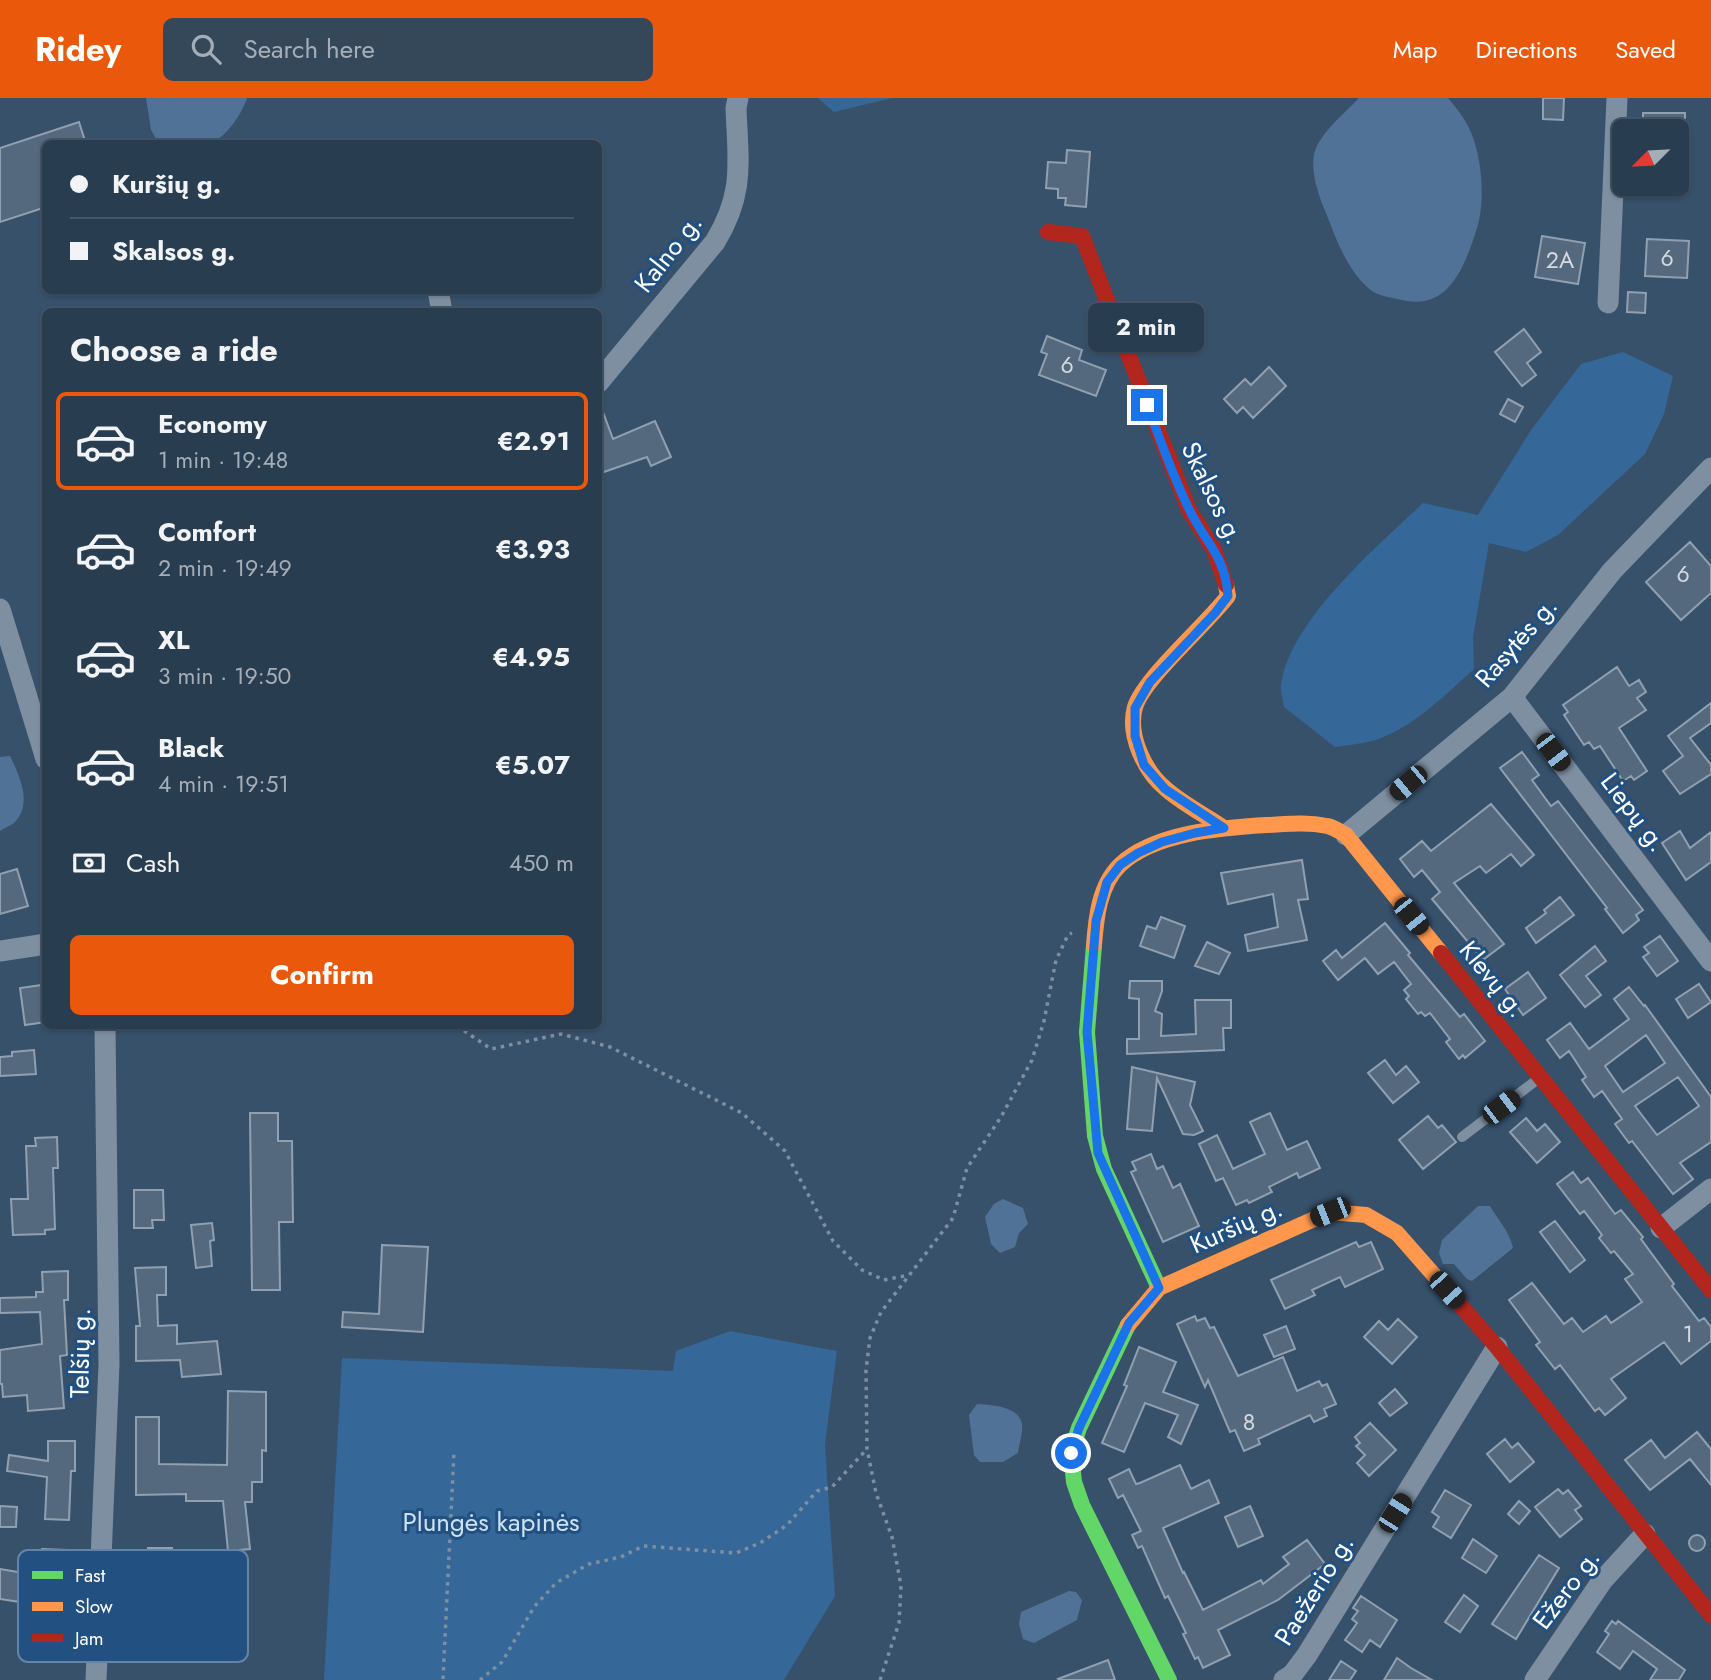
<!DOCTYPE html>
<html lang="en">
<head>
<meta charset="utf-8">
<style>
  :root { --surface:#293d50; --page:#35485a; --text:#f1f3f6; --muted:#a5aeb7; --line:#455667; --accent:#ea580c }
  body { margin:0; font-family:Jost,sans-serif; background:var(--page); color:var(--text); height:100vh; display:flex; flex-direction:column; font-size:26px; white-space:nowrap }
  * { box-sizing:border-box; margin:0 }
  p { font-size:23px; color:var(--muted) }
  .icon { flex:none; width:38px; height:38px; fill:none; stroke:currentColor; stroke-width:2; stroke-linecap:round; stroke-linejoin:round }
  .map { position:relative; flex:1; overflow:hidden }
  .details { position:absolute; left:42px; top:210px; width:560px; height:721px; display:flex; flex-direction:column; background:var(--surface); border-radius:10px; box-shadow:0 2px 5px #0004,0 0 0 2px var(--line) }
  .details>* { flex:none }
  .top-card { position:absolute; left:42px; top:42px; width:560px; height:154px; border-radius:10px; box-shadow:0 2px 5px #0004,0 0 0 2px var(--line); display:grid; align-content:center; height:154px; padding:0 28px; background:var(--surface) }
  .needle { width:46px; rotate:246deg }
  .buttons { position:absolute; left:1612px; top:21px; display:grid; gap:14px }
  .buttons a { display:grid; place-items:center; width:77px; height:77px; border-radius:10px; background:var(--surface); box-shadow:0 2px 5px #0004,0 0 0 2px var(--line); font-size:35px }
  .end { position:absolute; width:32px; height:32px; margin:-16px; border:9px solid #1a73e8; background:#fff; box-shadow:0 0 0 4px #fff }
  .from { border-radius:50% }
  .bubble { position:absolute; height:49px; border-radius:10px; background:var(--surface); box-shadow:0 2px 5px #0004,0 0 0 2px var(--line); font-size:23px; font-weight:700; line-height:49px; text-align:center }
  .car { position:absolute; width:21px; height:42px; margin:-21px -10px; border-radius:9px; box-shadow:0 0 5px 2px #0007; background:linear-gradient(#222 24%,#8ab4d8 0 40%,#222 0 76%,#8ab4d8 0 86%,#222 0) }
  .top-card b { display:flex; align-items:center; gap:24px; height:66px; font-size:26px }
  .top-card b+b { border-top:2px solid var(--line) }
  .top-card i { width:18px; height:18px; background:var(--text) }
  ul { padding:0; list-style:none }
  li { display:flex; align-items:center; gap:21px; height:98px; margin:0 14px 10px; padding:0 14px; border:4px solid transparent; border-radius:10px }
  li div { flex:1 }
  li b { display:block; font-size:26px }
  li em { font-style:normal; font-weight:700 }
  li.on { border-color:var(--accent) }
  li>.icon { width:63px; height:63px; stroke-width:1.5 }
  h2 { padding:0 28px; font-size:32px; line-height:84px }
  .pay { display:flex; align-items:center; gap:18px; height:77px; padding:0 28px; font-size:26px }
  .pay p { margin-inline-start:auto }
  .primary-button { display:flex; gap:14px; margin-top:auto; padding:14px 28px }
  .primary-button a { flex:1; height:80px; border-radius:10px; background:var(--accent); color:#fff; font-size:28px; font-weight:700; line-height:80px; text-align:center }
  header { display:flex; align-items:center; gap:42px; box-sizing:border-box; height:98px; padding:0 35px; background:var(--accent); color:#fff }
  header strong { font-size:33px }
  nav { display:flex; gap:38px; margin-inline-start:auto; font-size:24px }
  .search { width:490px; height:63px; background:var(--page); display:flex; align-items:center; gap:18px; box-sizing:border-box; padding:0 24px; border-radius:10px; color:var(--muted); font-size:26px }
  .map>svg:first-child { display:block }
</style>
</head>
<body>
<header>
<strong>Ridey</strong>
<div class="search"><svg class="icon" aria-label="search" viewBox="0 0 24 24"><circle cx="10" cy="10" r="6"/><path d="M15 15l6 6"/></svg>Search here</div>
<nav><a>Map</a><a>Directions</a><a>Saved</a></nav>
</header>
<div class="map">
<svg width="1711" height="1582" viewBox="0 0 1711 1582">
  <rect width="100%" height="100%" fill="#37516b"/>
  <path fill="#356798" d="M818,0H892L834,14Z
    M1623,254L1673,278L1664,316L1645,356L1558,437L1526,454L1489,445L1473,539L1474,571C1445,597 1411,632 1372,643C1360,646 1347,647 1335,649L1284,609C1283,602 1280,594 1281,587C1290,522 1377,449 1423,405L1478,417L1531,332L1581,266Z
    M730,1233L837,1253L825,1347L835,1498L784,1582H324L342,1260L673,1273L676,1253Z"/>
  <path fill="#507296" d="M146,0H247C242,16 226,40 209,46C198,49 172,46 159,46L151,32Z
    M1359,0H1448C1455,8 1462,17 1467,26C1482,53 1486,102 1477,130C1465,167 1450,213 1402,202C1393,200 1379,198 1372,193C1348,175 1336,141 1326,115C1319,99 1309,70 1315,53C1322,33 1345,15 1359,0Z
    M10,658C19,677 33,705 15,724C12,727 4,730 0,733V659Z
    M1003,1101L1023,1110L1028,1126L1019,1135L1015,1149L1000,1155L991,1146L985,1119L994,1106Z
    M1478,1108H1490C1498,1122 1510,1134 1513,1150L1472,1183L1467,1181L1454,1166H1443L1439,1155L1442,1142Z
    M977,1306C991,1307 1019,1308 1022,1326C1023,1335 1019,1347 1018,1355L1003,1364H980L974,1357L969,1317Z
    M1069,1493L1076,1494L1082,1502L1077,1522L1034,1545L1023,1541L1019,1526L1021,1514Z"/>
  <path fill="#55697e" stroke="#90a0b0" stroke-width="2" fill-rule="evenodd" d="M1543,0H1564L1563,22L1543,21Z
    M1643,15H1685V33H1643Z
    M79,24L86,46H46V109L0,124V50Z
    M1067,52L1090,54L1086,109L1065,107L1066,100H1058V91L1046,90L1048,64L1066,65Z
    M1542,138L1585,145L1578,186L1535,179Z
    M1647,141L1689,143L1687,180L1645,178Z
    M1628,194L1646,195L1645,215L1627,214Z
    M1524,231L1541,254L1527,265L1536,277L1522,288L1495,254Z
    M1047,238L1082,252L1079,262L1106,272L1096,298L1039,277L1047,256L1041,254Z
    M1269,269L1286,288L1253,320L1243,309L1237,315L1224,301L1245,281L1251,287Z
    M1508,301L1523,309L1515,324L1500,316Z
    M598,306H600L613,341L655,323L671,359L651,368L647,359L598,376Z
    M1690,444L1711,468V495L1681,522L1646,484Z
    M1617,569L1629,588L1639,582L1646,594L1637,600L1646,612L1619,630L1647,673L1634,682L1631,678L1623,683L1600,648L1594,651L1589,644L1584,647L1564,617L1568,614L1563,607Z
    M1711,605V625L1690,640L1711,667V676L1680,696L1663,673L1683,658L1668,638Z
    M1522,654L1539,677L1532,682L1551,708L1558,703L1643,812L1636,817L1639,822L1623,835L1605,811L1607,810L1500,670Z
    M1491,706L1534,757L1521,768L1511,756L1486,775L1480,768L1454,785L1504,846L1483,862L1432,801L1440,794L1422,772L1414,779L1400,761L1422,743L1431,753Z
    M1680,733L1690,750L1711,734V764L1686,782L1662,745Z
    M1302,762L1308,801L1298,802L1307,842L1248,853L1245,837L1278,829L1273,796L1228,806L1221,775Z
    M17,771L28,808L0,816V776Z
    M1560,799L1574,817L1536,845L1526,830L1546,815L1544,812Z
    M1161,819L1185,828L1174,860L1140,848L1147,828L1156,831Z
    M1385,825L1410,855L1408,857L1460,919L1464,916L1485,943L1465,960L1463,957L1459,961L1446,944L1450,941L1430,915L1425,918L1421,914L1418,916L1406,901L1409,898L1404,892L1411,886L1394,864L1378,876L1365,860L1338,882L1323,863L1336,852L1342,860Z
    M1660,838L1678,863L1657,878L1643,859L1649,855L1644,849Z
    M1207,844L1230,855L1219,876L1195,868Z
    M1595,848L1606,863L1586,878L1601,897L1585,909L1560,877Z
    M1528,874L1546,900L1523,917L1505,891Z
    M1130,883H1162V893L1155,913L1162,916L1161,938L1196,936L1195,902H1231V930H1223L1224,952L1127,956V941H1139V901L1129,900Z
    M1699,886L1711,904L1688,920L1676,901Z
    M42,887L46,924L25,927L20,890Z
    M1629,889L1644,908L1645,907L1711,999V1044L1680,1065L1693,1081L1673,1096L1632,1043L1629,1045L1615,1026L1622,1021L1602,993L1594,999L1582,982L1586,979L1569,953L1560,960L1547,942L1570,925L1589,951L1629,921L1614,901ZM1646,937L1665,965L1623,994L1605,968ZM1678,979L1699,1008L1657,1037L1635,1008Z
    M34,952L36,976L0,978V959L12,958V954Z
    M1385,962L1396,977L1406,968L1419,984L1393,1005L1368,975Z
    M1132,969L1195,984L1190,1007L1203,1033L1194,1037L1183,1036L1157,980L1152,1033L1127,1031Z
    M250,1015H278V1043H292L293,1124H279L280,1192H252Z
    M1270,1015L1287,1052L1307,1043L1320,1070L1299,1080L1297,1075L1269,1089L1272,1094L1249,1105L1247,1102L1236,1107L1223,1080L1216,1083L1199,1046L1217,1037L1233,1071L1265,1056L1250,1024Z
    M1428,1018L1438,1030L1442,1027L1456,1044L1423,1071L1399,1042Z
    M1526,1020L1537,1033L1545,1026L1560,1044L1537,1065L1510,1034Z
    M57,1039L58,1070H53L55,1131L45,1132V1136L13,1137L11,1101H28L26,1048H36L35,1040Z
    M1151,1056L1157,1071L1163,1068L1173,1090L1180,1086L1199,1128L1163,1144L1131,1074L1136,1072L1132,1064Z
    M1573,1074L1581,1085L1588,1080L1615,1116L1621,1112L1643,1139L1641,1141L1674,1186L1672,1188L1699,1223L1704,1220L1711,1229V1243L1681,1266L1664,1244L1611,1281L1626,1300L1605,1317L1599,1310L1595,1313L1560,1267L1555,1271L1536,1247L1540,1244L1509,1202L1532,1185L1564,1226L1572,1220L1583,1234L1606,1218L1611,1225L1642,1204L1625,1181L1633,1176L1614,1153L1611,1155L1599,1140L1602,1137L1584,1113L1580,1116L1557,1086Z
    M134,1092H163L164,1122H152L153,1130H134Z
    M1555,1123L1585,1162L1570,1174L1540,1134Z
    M212,1125L214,1142L210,1143L212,1168L196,1170L191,1127Z
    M1356,1144L1359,1149L1371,1144L1383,1171L1345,1189L1340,1179L1312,1192L1315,1197L1285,1211L1271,1182Z
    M382,1147L428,1149L423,1234L342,1229L343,1214L379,1216Z
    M166,1169V1197H157L158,1228L177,1227V1246L217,1243L221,1276L182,1279L180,1262L136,1263V1228H140L135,1170Z
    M68,1173V1202H64L67,1257L60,1258L64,1310L28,1313L27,1297L3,1299L2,1286H0V1252L42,1246L40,1214L0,1215V1200L36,1199V1194H43L42,1174Z
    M1195,1218L1197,1223L1205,1220L1210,1230L1214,1229L1238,1278L1283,1259L1297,1293L1319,1283L1322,1288L1327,1286L1336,1306L1324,1311L1327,1318L1314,1324L1310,1317L1258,1341L1260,1346L1244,1353L1235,1332L1230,1334L1208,1282L1205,1289L1177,1226Z
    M1398,1221L1417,1239L1392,1266L1364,1239L1379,1223L1388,1232Z
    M1286,1228L1295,1251L1274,1259L1264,1237Z
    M1139,1249L1176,1264L1163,1294L1198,1307L1181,1346L1168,1339L1178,1317L1145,1305L1124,1354L1102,1345L1127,1288L1124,1287Z
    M1395,1291L1407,1305L1390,1318L1379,1305Z
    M228,1293L266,1294V1353L262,1352V1384H252V1404H245L250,1451L228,1453L223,1403H186V1396L136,1397V1319H159V1366L227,1367Z
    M1370,1325L1396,1352L1369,1378L1357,1365L1365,1357L1356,1348L1360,1345L1355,1339Z
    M1697,1334L1711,1351V1387L1690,1361L1650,1392L1625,1362L1651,1342L1665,1360Z
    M1505,1341L1512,1350L1518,1345L1534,1364L1510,1384L1487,1356Z
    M48,1343H75V1373H71L69,1422L45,1421L47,1379L7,1373L9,1357L48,1363Z
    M1180,1367L1191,1391L1209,1382L1219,1405L1163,1430L1183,1475L1184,1474L1203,1512L1261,1482L1263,1486L1289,1466L1283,1459L1307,1442L1325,1466L1278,1502L1218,1532L1230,1557L1203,1570L1198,1559L1195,1561L1183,1536L1186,1535L1168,1498L1165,1500L1142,1448L1138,1450L1132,1437L1141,1433L1123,1397L1118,1400L1109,1381L1129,1371L1136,1386L1140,1385Z
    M1558,1391L1563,1396L1568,1392L1581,1408L1575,1412L1582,1421L1560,1439L1535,1409Z
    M1445,1392L1471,1407L1451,1440L1433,1429L1439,1419L1432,1414Z
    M1519,1403L1530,1413L1519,1426L1508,1416Z
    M0,1408L17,1409L16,1429H0Z
    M1250,1408L1263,1438L1238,1449L1225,1419Z
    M1689 1445a8 8 0 1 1 16 0a8 8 0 1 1-16 0Z
    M1473,1441L1497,1458L1486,1475L1462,1460Z
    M148,1450H172V1455H186V1493L152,1492V1480H147Z
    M42,1451L67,1452L66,1481L40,1479Z
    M1539,1457L1559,1470L1516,1541L1492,1526Z
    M0,1471L24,1475L20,1504L0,1501Z
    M1464,1497L1478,1508L1460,1534L1445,1524Z
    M1361,1498L1397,1522L1380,1549L1370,1542L1362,1554L1345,1542L1357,1525L1352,1521L1358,1513L1353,1510Z
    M1612,1523L1616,1526L1618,1523L1685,1572L1679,1582H1650L1657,1571L1633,1553L1620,1571L1597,1554L1609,1536L1605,1533Z
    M1397,1560L1411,1570L1432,1582H1384Z
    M1108,1562L1115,1582H1059L1058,1581Z
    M1341,1563L1356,1573L1350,1582H1329Z"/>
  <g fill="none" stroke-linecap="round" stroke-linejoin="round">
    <path stroke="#7d8fa1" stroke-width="3.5" stroke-dasharray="3.5 5" stroke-linecap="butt" d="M457,928L491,951L561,936L610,949L742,1015L785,1053L833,1143L862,1172L884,1182L909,1177
      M443,1581L454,1354
      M480,1582L502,1564L534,1509L556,1485L589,1466L621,1459L643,1448L736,1455L760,1445L787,1427L817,1393L832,1389L867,1351
      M880,1582L899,1525L901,1488L892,1439L876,1395L867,1351L866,1272L870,1240L881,1214L953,1120L967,1070L1001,1019L1032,962L1044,923L1056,862L1068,837L1072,835"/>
    <path stroke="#7d8fa1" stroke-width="10" d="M1462,1039L1538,981"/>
    <path stroke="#7d8fa1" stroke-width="21" d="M438,192L442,214
      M1608,205L1617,0
      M598,285L715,144C745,95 738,64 736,10L738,0
      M0,511L46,661
      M1512,599L1711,863
      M1346,737L1512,599L1612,473L1711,370
      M0,853L46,846
      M1661,1130L1711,1091
      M96,1582L109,1266L105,928
      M1284,1582L1292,1577L1307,1557L1497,1249
      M1535,1582L1602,1483L1645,1436"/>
    <path stroke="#63d668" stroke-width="16" d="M1094,847L1087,934L1095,1038L1104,1071L1159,1190
      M1128,1227L1079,1330L1071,1355L1074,1384L1082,1407L1169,1582"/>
    <path stroke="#ff974d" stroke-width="16" d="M1224,730C1205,717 1183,706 1166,691C1145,674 1127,637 1135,609C1145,579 1206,527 1228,498L1226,487
      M1094,847C1096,821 1099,787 1120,767C1155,734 1222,730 1268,727C1288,726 1307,724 1327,728C1334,729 1340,734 1346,737L1441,855
      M1128,1227L1159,1190L1330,1114L1366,1117L1397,1135L1440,1184"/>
    <path stroke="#b3261e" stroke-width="16" d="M1048,134L1082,138L1189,412L1214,452L1226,487
      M1441,855L1711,1192
      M1440,1184L1497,1249L1711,1517"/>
  </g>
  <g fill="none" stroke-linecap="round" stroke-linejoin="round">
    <path stroke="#1a73e8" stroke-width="9" d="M1071,1355L1079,1330L1129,1225L1159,1190L1098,1055L1087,934L1096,823L1107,784L1120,767L1138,755L1162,744L1195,735L1224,730L1165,691L1144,667L1135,638V610L1150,584L1215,515L1228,498C1225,456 1204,444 1188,409C1172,376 1160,341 1147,307"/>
  </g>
  <g text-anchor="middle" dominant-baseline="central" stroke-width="6" stroke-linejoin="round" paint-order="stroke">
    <g font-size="23" fill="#d4dadf">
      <text x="1667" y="160">6</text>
      <text x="1560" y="162">2A</text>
      <text x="1067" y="267">6</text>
      <text x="1683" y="476">6</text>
      <text x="1688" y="1236">1</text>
      <text x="1249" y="1324">8</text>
    </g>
    <g font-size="26" fill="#fff" stroke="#215081">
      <text transform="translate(668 155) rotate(-52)">Kalno g.</text>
      <text transform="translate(1213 395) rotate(64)">Skalsos g.</text>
      <text transform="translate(1516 544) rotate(-49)">Rasytės g.</text>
      <text transform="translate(1634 714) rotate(53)">Liepų g.</text>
      <text transform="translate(1493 881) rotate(51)">Klevų g.</text>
      <text transform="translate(1236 1128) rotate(-24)">Kuršių g.</text>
      <text transform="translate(80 1255) rotate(-89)">Telšių g.</text>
      <text transform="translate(1566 1491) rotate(-53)">Ežero g.</text>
      <text transform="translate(1314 1492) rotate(-58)">Paežerio g.</text>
    </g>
    <g font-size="26" fill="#cbe1f6" stroke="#215081">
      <text x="491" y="1424">Plungės kapinės</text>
    </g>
  </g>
  <rect x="18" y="1452" width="230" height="112" rx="10" fill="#215081" stroke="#6484a7" stroke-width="2"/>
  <rect x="32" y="1473" width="31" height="8" fill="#63d668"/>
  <rect x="32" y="1504" width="31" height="9" fill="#ff974d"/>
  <rect x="32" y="1536" width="31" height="8" fill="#b3261e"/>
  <g font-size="19" fill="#fff">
    <text x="75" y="1484">Fast</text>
    <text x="75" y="1515">Slow</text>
    <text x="75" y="1547">Jam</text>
  </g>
</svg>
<div class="buttons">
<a><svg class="needle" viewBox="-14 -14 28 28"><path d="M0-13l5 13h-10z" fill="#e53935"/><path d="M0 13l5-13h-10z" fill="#a5aeb7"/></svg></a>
</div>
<i class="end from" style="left:1071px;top:1355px"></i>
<i class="end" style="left:1147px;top:307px"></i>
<div class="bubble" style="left:1088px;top:205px;width:116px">2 min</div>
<i class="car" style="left:1553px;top:654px;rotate:143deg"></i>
<i class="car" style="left:1408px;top:685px;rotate:230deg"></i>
<i class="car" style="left:1411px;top:818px;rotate:141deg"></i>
<i class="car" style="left:1501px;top:1009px;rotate:53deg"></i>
<i class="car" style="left:1330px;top:1114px;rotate:248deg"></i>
<i class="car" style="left:1447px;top:1192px;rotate:138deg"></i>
<i class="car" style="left:1395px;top:1415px;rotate:32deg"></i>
<div class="top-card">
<b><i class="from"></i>Kuršių g.</b>
<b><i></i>Skalsos g.</b>
</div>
<section class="details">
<h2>Choose a ride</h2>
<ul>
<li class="on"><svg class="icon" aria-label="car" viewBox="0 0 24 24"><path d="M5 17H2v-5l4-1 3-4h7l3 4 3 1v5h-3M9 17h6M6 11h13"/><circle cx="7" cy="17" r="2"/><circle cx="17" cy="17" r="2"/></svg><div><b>Economy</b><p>1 min · 19:48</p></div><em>€2.91</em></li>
<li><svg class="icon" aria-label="car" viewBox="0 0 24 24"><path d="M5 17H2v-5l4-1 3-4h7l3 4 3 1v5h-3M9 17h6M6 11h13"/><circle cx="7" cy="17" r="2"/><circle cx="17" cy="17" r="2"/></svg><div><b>Comfort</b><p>2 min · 19:49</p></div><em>€3.93</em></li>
<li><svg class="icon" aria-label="car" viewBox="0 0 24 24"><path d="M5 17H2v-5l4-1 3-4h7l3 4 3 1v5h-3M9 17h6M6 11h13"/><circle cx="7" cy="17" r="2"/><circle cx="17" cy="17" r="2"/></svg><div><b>XL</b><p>3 min · 19:50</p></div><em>€4.95</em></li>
<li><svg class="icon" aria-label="car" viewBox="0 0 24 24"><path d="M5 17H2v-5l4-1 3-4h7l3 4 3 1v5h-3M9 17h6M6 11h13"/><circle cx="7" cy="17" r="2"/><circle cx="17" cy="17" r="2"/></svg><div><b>Black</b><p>4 min · 19:51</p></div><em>€5.07</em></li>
</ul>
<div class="pay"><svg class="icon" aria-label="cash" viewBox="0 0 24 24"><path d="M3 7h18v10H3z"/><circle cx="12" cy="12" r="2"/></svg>Cash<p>450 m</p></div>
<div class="primary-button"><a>Confirm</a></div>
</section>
</div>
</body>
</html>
